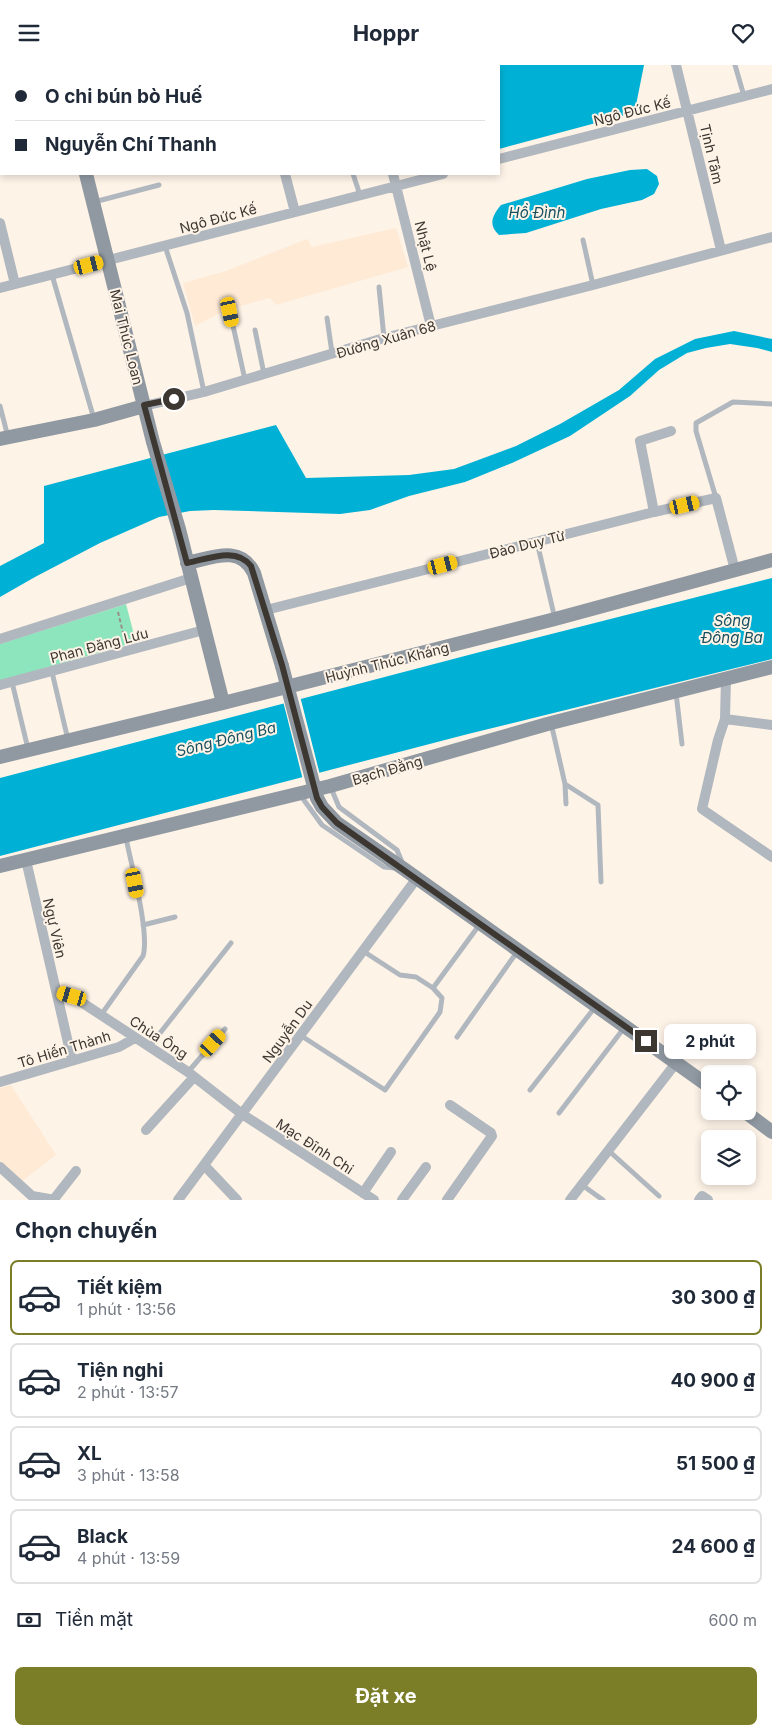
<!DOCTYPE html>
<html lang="vi">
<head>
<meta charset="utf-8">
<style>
  :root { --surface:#fff; --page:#f2f2f3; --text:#1f2937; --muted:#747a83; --line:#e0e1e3; --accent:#7b7e27 }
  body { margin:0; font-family:Inter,sans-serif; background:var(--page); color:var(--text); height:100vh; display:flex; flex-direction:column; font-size:19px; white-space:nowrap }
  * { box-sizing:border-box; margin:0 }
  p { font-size:16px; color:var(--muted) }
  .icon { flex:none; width:28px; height:28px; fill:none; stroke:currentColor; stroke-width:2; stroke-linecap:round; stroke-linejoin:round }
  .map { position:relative; height:1135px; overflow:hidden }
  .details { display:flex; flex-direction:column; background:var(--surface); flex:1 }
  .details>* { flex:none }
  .hud { position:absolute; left:0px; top:0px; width:500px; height:110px; box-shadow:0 2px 8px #0003; display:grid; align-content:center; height:110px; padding:0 15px; background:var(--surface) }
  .controls { position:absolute; left:701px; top:1000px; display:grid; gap:10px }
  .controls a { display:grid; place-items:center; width:55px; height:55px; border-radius:8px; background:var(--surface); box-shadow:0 2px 8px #0003; font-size:25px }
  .end { position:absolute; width:22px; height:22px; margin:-11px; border:6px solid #3d3732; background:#fff; box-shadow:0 0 0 2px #fff }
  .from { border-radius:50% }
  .bubble { position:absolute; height:35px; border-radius:8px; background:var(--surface); box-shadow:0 2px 8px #0003; font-size:16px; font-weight:700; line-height:35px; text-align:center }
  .car { position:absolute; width:15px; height:30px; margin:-15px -8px; border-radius:6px; box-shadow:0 0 4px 1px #0007; background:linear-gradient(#f5c518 24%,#345 0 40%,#f5c518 0 76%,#345 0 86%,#f5c518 0) }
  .hud b { display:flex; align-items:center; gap:18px; height:48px; font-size:19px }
  .hud b+b { border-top:1px solid var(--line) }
  .hud i { width:12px; height:12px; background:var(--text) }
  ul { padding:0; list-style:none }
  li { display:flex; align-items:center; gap:15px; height:75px; margin:0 10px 8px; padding:0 5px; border:2px solid var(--line); border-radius:8px }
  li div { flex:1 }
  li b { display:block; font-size:19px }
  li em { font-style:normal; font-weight:700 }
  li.on { border-color:var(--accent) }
  li>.icon { width:45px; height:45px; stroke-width:1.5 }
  h2 { padding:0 15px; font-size:22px; line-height:60px }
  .pay { display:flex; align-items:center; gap:12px; height:55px; padding:0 15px; font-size:19px }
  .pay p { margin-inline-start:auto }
  .button { display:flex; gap:10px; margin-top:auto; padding:10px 15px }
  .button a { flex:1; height:58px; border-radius:8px; background:var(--accent); color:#fff; font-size:20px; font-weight:700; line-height:58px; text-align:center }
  header { display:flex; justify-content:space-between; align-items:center; height:65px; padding:0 15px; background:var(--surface); font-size:22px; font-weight:700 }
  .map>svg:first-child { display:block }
</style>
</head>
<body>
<header><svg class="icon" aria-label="menu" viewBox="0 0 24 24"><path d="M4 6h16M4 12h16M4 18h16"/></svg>Hoppr<svg class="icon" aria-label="heart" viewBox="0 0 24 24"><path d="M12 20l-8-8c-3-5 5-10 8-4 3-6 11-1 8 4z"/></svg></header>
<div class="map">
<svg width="772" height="1135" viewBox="0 0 772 1135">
  <rect width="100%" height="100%" fill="#fef3e7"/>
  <path fill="#feead5" d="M396,163L408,202L276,240L270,233L226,245L195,261L183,218L226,206L307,174L312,182Z
    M11,1020L56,1090L21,1117L0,1096V1023Z"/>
  <path fill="#8de5be" d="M126,539L136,577L0,616V579Z"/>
  <path fill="#00b1d5" d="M432,0H644L636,40L622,51L499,84V1H430Z
    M647,104L657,111L659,119L654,129L642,135L601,144L526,168L499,170C488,160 492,151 501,140L587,114L630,105Z
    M734,266L772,274V287L757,283L730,279L706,283L687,288L659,305L630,331L570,371L512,398L465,417L409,431L370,445L340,449L214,445L190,446L159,452L100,478L35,512L0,532V501L44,478V421L276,360L306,413L409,410L454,404L516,381L560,359L619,325L655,294L695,274Z
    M772,513V594L468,669L0,791V713L480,587Z"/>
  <path fill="#fef3e7" d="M300,631L320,710L303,715L283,636Z"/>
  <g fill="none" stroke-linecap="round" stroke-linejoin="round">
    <path stroke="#989087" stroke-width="2" stroke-dasharray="4 2.5" stroke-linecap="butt" d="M118,547L125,576"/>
    <path stroke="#b1b7be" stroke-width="5" d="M735,0L744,31
      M156,1V0
      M353,109L360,130
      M94,137L159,120
      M583,175L593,220
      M165,181L187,248L204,327
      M52,210L94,354
      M379,222L384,273
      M230,247L245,315
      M327,253L332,288
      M255,265L264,309
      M0,341L8,372
      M716,433L696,366V358L733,337L772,339
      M537,477L555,554
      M52,607L68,675
      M12,617L28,684
      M676,628L682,679
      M551,658L565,719L566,739
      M565,719L598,740L601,817
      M331,723L339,742L397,785L402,797
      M301,731L322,760L384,802L395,803
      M143,860L175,852
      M433,923L480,859
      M101,950L143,891C150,868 131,799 126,773
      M300,970L385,1025L440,947L442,933L433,923L416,912L400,910L363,886
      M457,972L517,887
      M149,982L231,878
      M188,1007L225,964
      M530,1025L596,941
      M559,1048L624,963
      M609,1086L659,1131
      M582,1120L603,1135"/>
    <path stroke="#b1b7be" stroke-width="10" d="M256,0V1
      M362,0V1
      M676,0L721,185
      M499,94L772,24
      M285,109L295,147
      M393,109L431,261
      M0,158L15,219
      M0,223L443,109
      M144,341L204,327L384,273L593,220L772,172
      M654,447L640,376L671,366
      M266,545L654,447L716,433L735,505
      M0,574L191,513
      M726,613L725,654L718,675L702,744L772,792
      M0,620L204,565
      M725,654L772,660
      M26,795L72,995
      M56,926L72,931L188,1007L242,1049L374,1135
      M0,1017L119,982L135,973
      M146,1065L194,1012
      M204,1100L237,1135
      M0,1102L32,1131L55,1135
      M363,1128L391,1087
      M54,1134L76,1106
      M178,1135L417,813
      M402,1135L426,1102
      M447,1135L492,1071L491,1068L450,1040
      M570,1135L676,998
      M699,1135L702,1131L708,1135"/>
    <path stroke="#9099a2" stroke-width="14" d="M59,0L60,1
      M86,109L153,377L179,464L223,638
      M0,374L94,355L144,341
      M187,498C212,493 240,479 254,508L282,601
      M0,692L223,638L555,554L772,495
      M317,733L322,742L337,758L404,804L710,1022
      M0,801L330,721L551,658L772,602
      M744,1046L772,1067"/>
    <path stroke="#9099a2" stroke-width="14" d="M282,601L317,733"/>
  </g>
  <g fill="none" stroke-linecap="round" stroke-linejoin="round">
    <path stroke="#3d3732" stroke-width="6" d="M174,334L144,340L187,498C208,494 236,481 251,501L282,600L317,733L322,742L337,758L646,976"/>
  </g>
  <g text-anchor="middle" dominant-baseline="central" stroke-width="4" stroke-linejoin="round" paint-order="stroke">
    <g font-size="14" fill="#3d3732" stroke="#fef3e7">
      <text transform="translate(632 46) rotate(-14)">Ngô Đức Kế</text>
      <text transform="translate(712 89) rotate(77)">Tịnh Tâm</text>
      <text transform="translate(218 153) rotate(-15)">Ngô Đức Kế</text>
      <text transform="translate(426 181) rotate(76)">Nhật Lệ</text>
      <text transform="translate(127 272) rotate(76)">Mai Thúc Loan</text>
      <text transform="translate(386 274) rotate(-16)">Đường Xuân 68</text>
      <text transform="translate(527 479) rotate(-14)">Đào Duy Từ</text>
      <text transform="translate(99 580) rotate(-15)">Phan Đăng Lưu</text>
      <text transform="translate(387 597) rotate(-14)">Huỳnh Thúc Kháng</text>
      <text transform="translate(387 705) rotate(-16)">Bạch Đằng</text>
      <text transform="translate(55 863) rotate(77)">Ngự Viên</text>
      <text transform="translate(287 966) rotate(-54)">Nguyễn Du</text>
      <text transform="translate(159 972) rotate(33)">Chùa Ông</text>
      <text transform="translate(64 984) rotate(-17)">Tô Hiến Thành</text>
      <text transform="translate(315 1081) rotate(33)">Mạc Đĩnh Chi</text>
    </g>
    <g font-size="15" font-style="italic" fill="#175060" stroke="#fef3e7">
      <text x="537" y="147">Hồ Đình</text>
      <text x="732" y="555">Sông<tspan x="732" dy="17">Đông Ba</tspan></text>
      <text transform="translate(226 674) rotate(-14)">Sông Đông Ba</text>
    </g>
  </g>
</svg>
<div class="controls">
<a><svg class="icon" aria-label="locate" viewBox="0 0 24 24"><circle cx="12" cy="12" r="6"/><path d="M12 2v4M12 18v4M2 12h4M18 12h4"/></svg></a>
<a><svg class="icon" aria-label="layers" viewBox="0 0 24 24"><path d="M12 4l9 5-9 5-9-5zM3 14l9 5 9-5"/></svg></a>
</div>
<i class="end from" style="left:174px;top:334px"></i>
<i class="end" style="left:646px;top:976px"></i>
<div class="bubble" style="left:664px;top:959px;width:92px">2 phút</div>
<i class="car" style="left:89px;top:200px;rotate:76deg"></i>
<i class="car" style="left:230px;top:247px;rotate:168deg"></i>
<i class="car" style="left:685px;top:440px;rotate:77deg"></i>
<i class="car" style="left:443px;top:500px;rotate:76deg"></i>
<i class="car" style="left:135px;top:818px;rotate:169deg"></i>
<i class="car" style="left:72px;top:931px;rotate:286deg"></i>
<i class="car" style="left:213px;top:978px;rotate:42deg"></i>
<div class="hud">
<b><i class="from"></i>O chi bún bò Huế</b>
<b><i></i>Nguyễn Chí Thanh</b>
</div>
</div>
<section class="details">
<h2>Chọn chuyến</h2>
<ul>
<li class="on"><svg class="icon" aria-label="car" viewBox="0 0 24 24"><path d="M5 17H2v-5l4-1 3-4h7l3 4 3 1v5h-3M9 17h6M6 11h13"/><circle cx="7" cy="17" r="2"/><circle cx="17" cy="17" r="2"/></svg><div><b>Tiết kiệm</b><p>1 phút · 13:56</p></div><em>30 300 ₫</em></li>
<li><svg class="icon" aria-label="car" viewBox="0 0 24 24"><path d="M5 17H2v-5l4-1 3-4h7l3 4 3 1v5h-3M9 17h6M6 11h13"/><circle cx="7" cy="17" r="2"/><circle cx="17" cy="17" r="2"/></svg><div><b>Tiện nghi</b><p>2 phút · 13:57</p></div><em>40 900 ₫</em></li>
<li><svg class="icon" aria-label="car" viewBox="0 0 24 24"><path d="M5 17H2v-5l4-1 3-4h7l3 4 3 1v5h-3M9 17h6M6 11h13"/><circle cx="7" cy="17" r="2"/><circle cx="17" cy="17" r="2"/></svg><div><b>XL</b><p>3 phút · 13:58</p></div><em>51 500 ₫</em></li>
<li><svg class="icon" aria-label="car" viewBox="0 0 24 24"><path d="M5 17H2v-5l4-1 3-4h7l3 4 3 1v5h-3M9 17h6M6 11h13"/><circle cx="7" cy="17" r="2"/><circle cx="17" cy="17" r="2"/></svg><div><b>Black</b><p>4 phút · 13:59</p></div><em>24 600 ₫</em></li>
</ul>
<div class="pay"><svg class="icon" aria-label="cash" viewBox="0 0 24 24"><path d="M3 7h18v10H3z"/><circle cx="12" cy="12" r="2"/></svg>Tiền mặt<p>600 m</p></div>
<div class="button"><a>Đặt xe</a></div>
</section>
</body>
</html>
